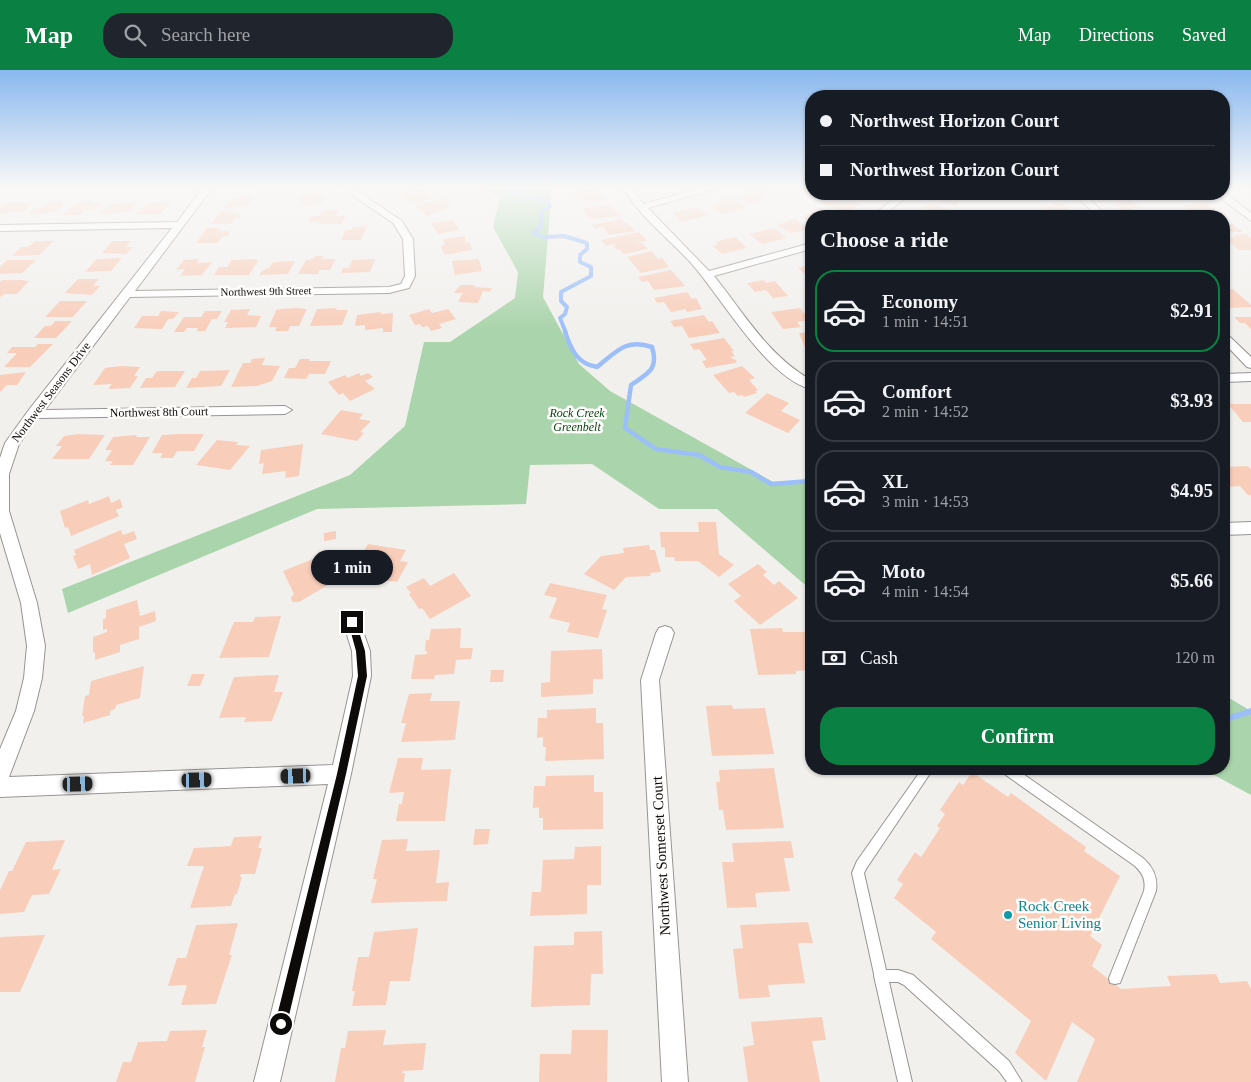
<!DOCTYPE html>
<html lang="en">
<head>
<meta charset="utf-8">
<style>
  :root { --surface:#171b24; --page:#20242c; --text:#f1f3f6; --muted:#9ea1a6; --line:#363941; --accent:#0b8043 }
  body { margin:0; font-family:Georgia,serif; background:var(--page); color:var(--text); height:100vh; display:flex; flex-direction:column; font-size:19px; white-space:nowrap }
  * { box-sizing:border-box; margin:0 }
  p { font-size:16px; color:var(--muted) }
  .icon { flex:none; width:28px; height:28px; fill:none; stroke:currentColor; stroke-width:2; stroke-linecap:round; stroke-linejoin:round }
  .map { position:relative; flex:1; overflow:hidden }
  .sheet { position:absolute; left:805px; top:140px; width:425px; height:565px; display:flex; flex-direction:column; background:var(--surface); border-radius:20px; box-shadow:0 1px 4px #0004 }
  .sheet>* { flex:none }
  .top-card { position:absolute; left:805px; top:20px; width:425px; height:110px; border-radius:20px; box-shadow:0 1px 4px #0004; display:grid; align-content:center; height:110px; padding:0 15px; background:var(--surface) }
  .end { position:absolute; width:22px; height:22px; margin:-11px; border:6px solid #0c0b0a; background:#fff; box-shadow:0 0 0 2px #fff }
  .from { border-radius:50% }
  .bubble { position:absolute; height:35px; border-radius:18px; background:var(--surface); box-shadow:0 1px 4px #0004; font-size:16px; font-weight:800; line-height:35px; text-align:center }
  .car { position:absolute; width:15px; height:30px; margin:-15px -8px; border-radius:6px; box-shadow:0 0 4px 1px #0007; background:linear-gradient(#222 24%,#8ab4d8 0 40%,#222 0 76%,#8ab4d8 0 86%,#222 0) }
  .top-card b { display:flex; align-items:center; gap:18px; height:48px; font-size:19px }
  .top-card b+b { border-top:1px solid var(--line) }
  .top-card i { width:12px; height:12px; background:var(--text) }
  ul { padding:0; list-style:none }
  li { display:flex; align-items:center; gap:15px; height:82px; margin:0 10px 8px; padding:0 5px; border:2px solid var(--line); border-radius:20px }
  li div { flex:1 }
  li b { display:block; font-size:19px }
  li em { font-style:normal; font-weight:800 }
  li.current { border-color:var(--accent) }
  li>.icon { width:45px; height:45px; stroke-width:1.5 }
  h2 { padding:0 15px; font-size:22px; line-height:60px }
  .pay { display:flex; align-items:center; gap:12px; height:55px; padding:0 15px; font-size:19px }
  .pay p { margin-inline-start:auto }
  .action { display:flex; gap:10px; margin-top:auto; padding:10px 15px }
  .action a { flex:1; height:58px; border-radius:20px; background:var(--accent); color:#fff; font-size:20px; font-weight:800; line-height:58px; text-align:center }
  header { display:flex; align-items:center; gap:30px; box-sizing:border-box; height:70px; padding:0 25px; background:var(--accent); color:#fff }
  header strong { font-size:24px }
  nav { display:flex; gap:28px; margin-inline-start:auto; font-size:18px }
  .search { width:350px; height:45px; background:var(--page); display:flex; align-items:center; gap:12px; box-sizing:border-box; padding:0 18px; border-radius:20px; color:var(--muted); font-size:19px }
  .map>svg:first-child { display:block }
</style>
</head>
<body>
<header>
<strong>Map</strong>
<div class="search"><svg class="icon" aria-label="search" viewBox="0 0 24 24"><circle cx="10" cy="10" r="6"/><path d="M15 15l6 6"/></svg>Search here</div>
<nav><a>Map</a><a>Directions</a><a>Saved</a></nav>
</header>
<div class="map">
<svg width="1251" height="1012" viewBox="0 0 1251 1012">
  <rect width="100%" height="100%" fill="#f2f0ed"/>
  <path fill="#aad4ab" d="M479,118H552L543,227L579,294L610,321L775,413L811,410V520L717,439H659L592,394L530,395L526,434L317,439L68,543L62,519L350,405L405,356L424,272H450L515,228L518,202L493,157L500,127Z
    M1224,625L1251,641V725L1203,699H1224Z"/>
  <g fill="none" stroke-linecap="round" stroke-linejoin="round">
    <path stroke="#9cbff9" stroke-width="4" d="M509,118L512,123L521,122L528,127L547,130L550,136L541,141V156L533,163L544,167L564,166L587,173V179L580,185V192L591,197V206L561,222V231L567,237L565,244L560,248L566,263"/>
    <path stroke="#9cbff9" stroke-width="4.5" d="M565,262C571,279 577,294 597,297C616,282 626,268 652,277C659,300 648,303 631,315L625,358L656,379L699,385L720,397L751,402L771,414L811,411"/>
    <path stroke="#9cbff9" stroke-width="6" d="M1224,647L1230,648L1251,641"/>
  </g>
  <path fill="#f8cebb" d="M756,118H762L770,123L760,126L764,129L750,134L739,127L750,124L746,122Z
    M421,119L433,127L418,133L406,130L397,125Z
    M594,119L597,124H601L604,131H583L581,128L575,129L574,126L579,125L578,122Z
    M318,121L325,132L302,136L298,125Z
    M846,124H874L862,131L844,125Z
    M936,124H956L962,125L956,136L937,132L941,127L935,125Z
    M1028,124H1054L1058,128L1031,127Z
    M1169,124H1189L1196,129H1176Z
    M234,127H254L247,136L224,138L228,132H230Z
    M731,127L746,138L721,144L710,136L720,134L716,131Z
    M443,128L451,134L447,135L450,137L427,146L415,136Z
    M835,128L846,132L849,130L860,134L846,143L820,133L824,131L827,132Z
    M1130,129L1139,137L1132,138L1136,141H1123L1115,134H1119L1115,130Z
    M92,130L90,133H102L95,140L84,141L80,145H63L76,133Z
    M53,131H63L61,133H66L56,142L29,144L35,138H42Z
    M126,132L137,133L128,142L98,144L112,134H125Z
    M171,132L161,144H135L149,133Z
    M1192,132H1205L1216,140H1213L1218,144L1196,145L1183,135L1195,134Z
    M5,133H33L24,141L0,144V138Z
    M930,133L953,140L945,146L923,145L929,140L923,138Z
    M1052,133H1063L1075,145L1050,146L1041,136H1055Z
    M609,134L621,146L591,149L587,146L583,139Z
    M697,137L708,145L682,152L672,143Z
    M820,138L831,143L843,146H811V151L802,147Z
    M232,140L230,143H239L238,145H242L240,148H235L231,154H211L221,141Z
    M322,140H339L336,146H346L341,154H318L320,152H308L311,147L320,145Z
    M621,149L625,153H628L635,161L609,165L603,157L595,159L592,155Z
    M795,149L811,159L791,163L777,155Z
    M453,150L459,160L438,164L431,153Z
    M1224,152L1233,154L1243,162H1224Z
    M367,156L361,170H341L346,160H351L353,157Z
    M207,158H220L218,160L230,162L228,166H223L217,173H196Z
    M774,158L787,168L762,174L749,164Z
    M639,162L647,171L635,173H642L648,179L624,184L619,179L617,180L613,176L616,175L614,174L606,176L601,170Z
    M1246,164L1251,168V180H1239L1224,168L1236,167L1233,165Z
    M465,166L466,173L470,172L472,180L444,185L441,176L445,175L443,169Z
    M735,167L747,178L722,184L713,176L718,175L715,172Z
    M35,171H54L39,185L12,186L21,177H28Z
    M112,171H131L126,177H133L126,184L102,183Z
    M652,181L658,189L662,188L669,197L641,203L627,187Z
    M315,186H323L321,189H336L330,200H319L318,204H298L306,190L313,189Z
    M122,188L111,201L85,202L97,189Z
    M199,189L197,193L212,192L202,205L180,206L185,199L176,200L184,190Z
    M252,189L258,190L249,205H214L219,197H227L232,190Z
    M375,189L370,202L341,203L343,198H349L352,190Z
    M479,189L482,201L455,205L452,191Z
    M7,190H36L22,203L0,204V197Z
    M295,191L288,204L259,205L263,200L269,198L273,192Z
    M811,195V209L798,198Z
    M671,200L685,216L654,220L648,211L642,212L638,207Z
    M78,209H99L93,216H100L92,225L65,223Z
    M2,210H25L24,211H29L17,224H5L0,227V212Z
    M764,210L766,213L775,211L788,226L773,228L766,220L755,222L747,213Z
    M460,215H475L474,217L492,218L490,222L483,221L478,233L458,232L462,224L465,223H454Z
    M1224,219H1233L1251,235V237L1225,238Z
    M687,222L692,229L696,228L702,239L687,242L685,239L671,242L664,232L657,233L654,228Z
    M60,231H87L73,247H45Z
    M337,238L336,240H348L342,255L310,256L317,239Z
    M800,238L810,250L797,252L801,257L783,259L771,242Z
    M250,239L247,245L261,246L256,257L225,258L228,252H224L231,240Z
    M281,239L297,238L307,239L299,256H290L288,261H275L277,257H269L276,240Z
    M429,239L432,243L448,239L456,249L439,254L442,258L431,261L428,256L422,257L420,254L415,255L409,245Z
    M161,241L179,242L173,249H168L162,259L134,258L142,246H158Z
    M205,241H222L217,249H212L205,261H197L198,258H187L184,262H174L184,247H201Z
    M381,242V244L393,243L392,262H383V258L365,260V255L355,256L357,245Z
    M704,245L709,252L712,251L720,263L689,268L682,256L674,257L670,251Z
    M1234,247H1251V259L1245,253H1240Z
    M55,251H72L56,268H34L45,256H51Z
    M811,262V292L799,263Z
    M724,268L734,281H731L735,286L730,287L737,291L735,293L706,298L702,291L707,290L704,286L699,279L694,280L690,274Z
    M38,274H53L30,297H4L17,283H7L12,277H35Z
    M265,288L262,295L280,296L272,311L257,316L231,317L243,293H250L252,289Z
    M300,289H310L309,291H331L325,304H309L306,309L284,308L289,298H295Z
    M121,296L140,297L134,306H138L130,318L108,319L112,314L93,315L105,298Z
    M742,296L755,308L749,310L758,320L755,321L757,323L744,327L742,325L738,326L734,322L729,323L713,305Z
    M230,300L221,316L186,318L192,308H196L200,301Z
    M160,301H185L175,317L140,318L146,308H152L156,302Z
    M26,302L17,315H7L0,322V305Z
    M359,303L361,306L368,303L373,307L365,311L375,319L350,331L343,323L339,325L328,312L345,305L348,308Z
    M767,323L789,333L781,341L800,350L788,363L745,343Z
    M1228,334H1251V352H1243Z
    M341,340L363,344L359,349L371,351L360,362L364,363L357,371L321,364Z
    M78,364L105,365L89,389H52L62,376H56L64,366Z
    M180,364H204L194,381H177L173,388H160L163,383H152L162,365Z
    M137,365L136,367H150L133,395H110L113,391H105L112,380H105L113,367Z
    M217,370L238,372L236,375L250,376L230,400L196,395Z
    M303,374L299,406L285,408L286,401L262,404L264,393L259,394L261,380Z
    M1248,396L1251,399V425H1248L1240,416L1227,417L1224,413V397Z
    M109,426L111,433L120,429L123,437L116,440L119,446L71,466L68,457L65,458L60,441L88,430L89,434Z
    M698,452H716L719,484L734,495L719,507L698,491H675L674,487H665V478L661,477L660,462H699Z
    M121,460L123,465L134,461L137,469L124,474L130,488L92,505L90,494L78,499L73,486L76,485L74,480Z
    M336,461V469L324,471V463Z
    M368,474L406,480L400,491L408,492L397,512L369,508L374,500L371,502L354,496Z
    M649,475L650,480H655L661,502L650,503L651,506L626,507L614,520L584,504L601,486L624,483L623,478Z
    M318,487L321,492L330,489L340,508L299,532H292L291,527L294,524L283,501Z
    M758,494L767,502L763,505L774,515L779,511L798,528L760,555L734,531L741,526L728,514Z
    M454,503L471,526L430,549L422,538L419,539L409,524L411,523L406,517L424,508L430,516Z
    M550,513L607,525L602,539L607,540L598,568L567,562L570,553L549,548L557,528L544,525Z
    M137,530L140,546L155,541L156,551L139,557V569L120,575V582L95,590V582L93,583V567L107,562V559L103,560V549L106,548V540Z
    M281,546L269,587L219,588L234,552H253L255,547Z
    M461,558L460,578H473L471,589L456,590L454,604L435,605L434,609H411L415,585L427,584V581H425L426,570H429L431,559Z
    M782,558L783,562H811V600L796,601V604L758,605L750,559Z
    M602,579L603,609H593V624L541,627V613L550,612L551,581Z
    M144,596L140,628L116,635L115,639L110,641V645L83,653L84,646H82L85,626L89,625L91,611Z
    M491,600H504L503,612H490Z
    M192,604H205L200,616H187Z
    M279,605L274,622H283L272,651L244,652L246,647L219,648L234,607Z
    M432,623L430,631H460L455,670L401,672L406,653H401L409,624Z
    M732,635L733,639L765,638L774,684L712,686L706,636Z
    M596,638V653H603L604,689L545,691L546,677H543V667L537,668L538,648H547V640Z
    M398,688H423L421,700L451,699L445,751H396L399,734H402L404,722L389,723Z
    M774,698L784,758L726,760L723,740H719L716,712H720L719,700Z
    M972,702L1008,727L1011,723L1086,777L1084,781L1120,806L1090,866L1102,875L1092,896L1121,919L1171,916L1167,906L1216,904L1220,913L1247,911L1251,919V1012H1077L1095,969L1072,952L1046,1011L1015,983L1031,951L931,869L936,862L894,828L903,814L897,810L915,782L921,787L940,758L937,756L945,744L940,740L959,712L963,715Z
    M594,705V722H603V759L543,760V748H539V737L533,738L534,716H545L546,706Z
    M475,759H490L488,774L473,775Z
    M262,766L258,778H262L255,804H241L240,807H242L237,824H235L231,836L190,838L204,796H187L194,778L231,776L234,767Z
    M408,769L406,781L440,780L436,813L449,812L447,831L371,833L377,809H373L382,770Z
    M65,770L52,800L61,799L49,824L32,825L24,842L0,844V820L9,801H12L26,772Z
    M791,771L794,788H784L790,821L755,823L757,837L727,838L722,792H734L732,773Z
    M601,776V815H587V844L530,846L532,822H541L543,790L574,789L575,777Z
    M808,852L813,873H798L805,913L768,915L770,927L739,929L733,879L743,878L740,855Z
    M238,853L229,885H232L216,934L181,935L187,915L168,916L177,888H186L196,855Z
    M418,858L410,911H390L386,935L352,936L355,921H352L358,887H369L374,862Z
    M602,861L603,904H591L590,935L531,937L534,876L574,875V862Z
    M45,865L20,922H0V867Z
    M822,947L826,970L812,971L820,1012H748L743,977L754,975L751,952Z
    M207,960L202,977H205L195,1012H116L123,992H131L138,972L167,971L170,961Z
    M386,960L383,975L426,973L423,1000L403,1001L402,1003H405L404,1012H335L341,978H345L348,961Z
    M572,960H608L607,1012H539L540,984H571Z"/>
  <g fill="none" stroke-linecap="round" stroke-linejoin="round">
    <defs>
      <path id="lane" d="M922,699H933L866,799L864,803L886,900H898L913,905L1009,991L1022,1012H1007L999,1001L904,915L898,912H889L912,1012H898L874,906V904L852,803L857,791Z
        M1002,699H1016L1143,788C1153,797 1158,807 1156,821L1120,913L1115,914L1110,913L1109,908L1144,821C1146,810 1143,804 1135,796L1003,703Z"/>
      <path id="street" d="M203,118H212L135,221L389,217L401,214L405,206L403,169L393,153L342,118H353L402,151L413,169L415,206L409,218L389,223L130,227L45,340L285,336L292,340L285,344L38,348L19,374L9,404V441L37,533L45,576L42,608L34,641L9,707L333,695L353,606L352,581L343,552L346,547L352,545L358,547L370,581L371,606L351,704L280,1012H254L328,714L0,727V679L16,641L24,608L27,576L21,533L0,463V388L5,373L28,341L172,158L0,161V155L177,152Z
        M623,118H632L643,134L703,118H719L648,138L709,201L811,173V179L714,206C744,243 768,286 811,310V319C768,309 721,227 692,194C669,169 640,147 623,118Z
        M1224,122L1251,143V151L1215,124Z
        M900,124H910L883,146H872Z
        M1074,124H1084L1107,146H1097Z
        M1224,263L1228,265L1251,287V298L1247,297L1224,273Z
        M1251,303V311L1224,312V304Z
        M1251,452V464L1224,465V453Z
        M665,556L671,558L674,563L659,610L688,1012H662L641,610L656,563L659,558Z"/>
    </defs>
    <use href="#lane" stroke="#979592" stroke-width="2"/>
    <use href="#street" stroke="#979592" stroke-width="2"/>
    <use href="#lane" fill="#fff" fill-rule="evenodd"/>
    <use href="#street" fill="#fff" fill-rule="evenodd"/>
  </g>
  <linearGradient id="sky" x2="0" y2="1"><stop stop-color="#89b8ef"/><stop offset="0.45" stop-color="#f9f8f7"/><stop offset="1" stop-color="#f9f8f7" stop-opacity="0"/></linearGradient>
  <rect width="1251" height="260" fill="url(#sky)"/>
  <path fill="#0c0b0a" d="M352,548L356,552L365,581L367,606L346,704L287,954L286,959L281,960L277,959L275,954L337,704L358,606L356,581L348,552Z"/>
  <circle fill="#0f9aa8" stroke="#fffefc" stroke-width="2" cx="1008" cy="845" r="5"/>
  <g text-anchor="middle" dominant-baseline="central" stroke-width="5" stroke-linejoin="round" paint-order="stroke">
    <g font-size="11" fill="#0c0b0a" stroke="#fffefc">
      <text transform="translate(266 221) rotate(-1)">Northwest 9th Street</text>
    </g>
    <g font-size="12" fill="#0c0b0a" stroke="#fffefc">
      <text transform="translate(51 322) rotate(-53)">Northwest Seasons Drive</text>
      <text transform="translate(159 342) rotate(-1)">Northwest 8th Court</text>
    </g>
    <g font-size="12" font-style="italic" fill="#084414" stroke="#fffefc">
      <text x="577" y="343">Rock Creek<tspan x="577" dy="14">Greenbelt</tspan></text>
    </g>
    <g font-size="15" fill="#0c0b0a" stroke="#fffefc">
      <text transform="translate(661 786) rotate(-93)">Northwest Somerset Court</text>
    </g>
    <g font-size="15" fill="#0d838f" stroke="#fffefc" text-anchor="start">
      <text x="1018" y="836">Rock Creek<tspan x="1018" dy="17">Senior Living</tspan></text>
    </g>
  </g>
</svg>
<i class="end from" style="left:281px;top:954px"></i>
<i class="end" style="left:352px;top:552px"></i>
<div class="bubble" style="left:311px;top:480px;width:82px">1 min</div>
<i class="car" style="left:296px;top:706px;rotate:268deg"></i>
<i class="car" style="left:197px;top:710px;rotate:88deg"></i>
<i class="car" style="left:78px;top:714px;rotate:88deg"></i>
<div class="top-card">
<b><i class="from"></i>Northwest Horizon Court</b>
<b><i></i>Northwest Horizon Court</b>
</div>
<section class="sheet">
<h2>Choose a ride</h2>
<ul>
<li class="current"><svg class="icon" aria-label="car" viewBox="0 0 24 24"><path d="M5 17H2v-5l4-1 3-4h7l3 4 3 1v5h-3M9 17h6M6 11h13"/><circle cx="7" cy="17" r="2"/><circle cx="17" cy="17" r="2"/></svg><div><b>Economy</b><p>1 min · 14:51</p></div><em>$2.91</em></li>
<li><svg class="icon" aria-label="car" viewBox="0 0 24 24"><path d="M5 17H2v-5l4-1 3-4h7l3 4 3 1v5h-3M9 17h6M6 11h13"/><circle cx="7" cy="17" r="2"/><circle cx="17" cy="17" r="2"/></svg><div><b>Comfort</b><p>2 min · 14:52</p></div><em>$3.93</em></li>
<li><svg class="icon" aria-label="car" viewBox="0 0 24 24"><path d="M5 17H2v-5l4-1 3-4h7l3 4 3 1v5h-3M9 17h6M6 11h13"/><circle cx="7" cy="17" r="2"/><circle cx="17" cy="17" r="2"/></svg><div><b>XL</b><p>3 min · 14:53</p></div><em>$4.95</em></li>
<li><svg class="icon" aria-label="car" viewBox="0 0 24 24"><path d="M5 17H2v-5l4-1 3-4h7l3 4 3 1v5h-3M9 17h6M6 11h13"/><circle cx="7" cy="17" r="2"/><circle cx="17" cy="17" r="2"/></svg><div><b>Moto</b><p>4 min · 14:54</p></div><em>$5.66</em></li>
</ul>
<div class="pay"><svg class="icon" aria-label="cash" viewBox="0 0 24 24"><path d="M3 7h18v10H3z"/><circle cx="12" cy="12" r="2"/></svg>Cash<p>120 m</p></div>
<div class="action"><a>Confirm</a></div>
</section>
</div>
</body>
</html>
